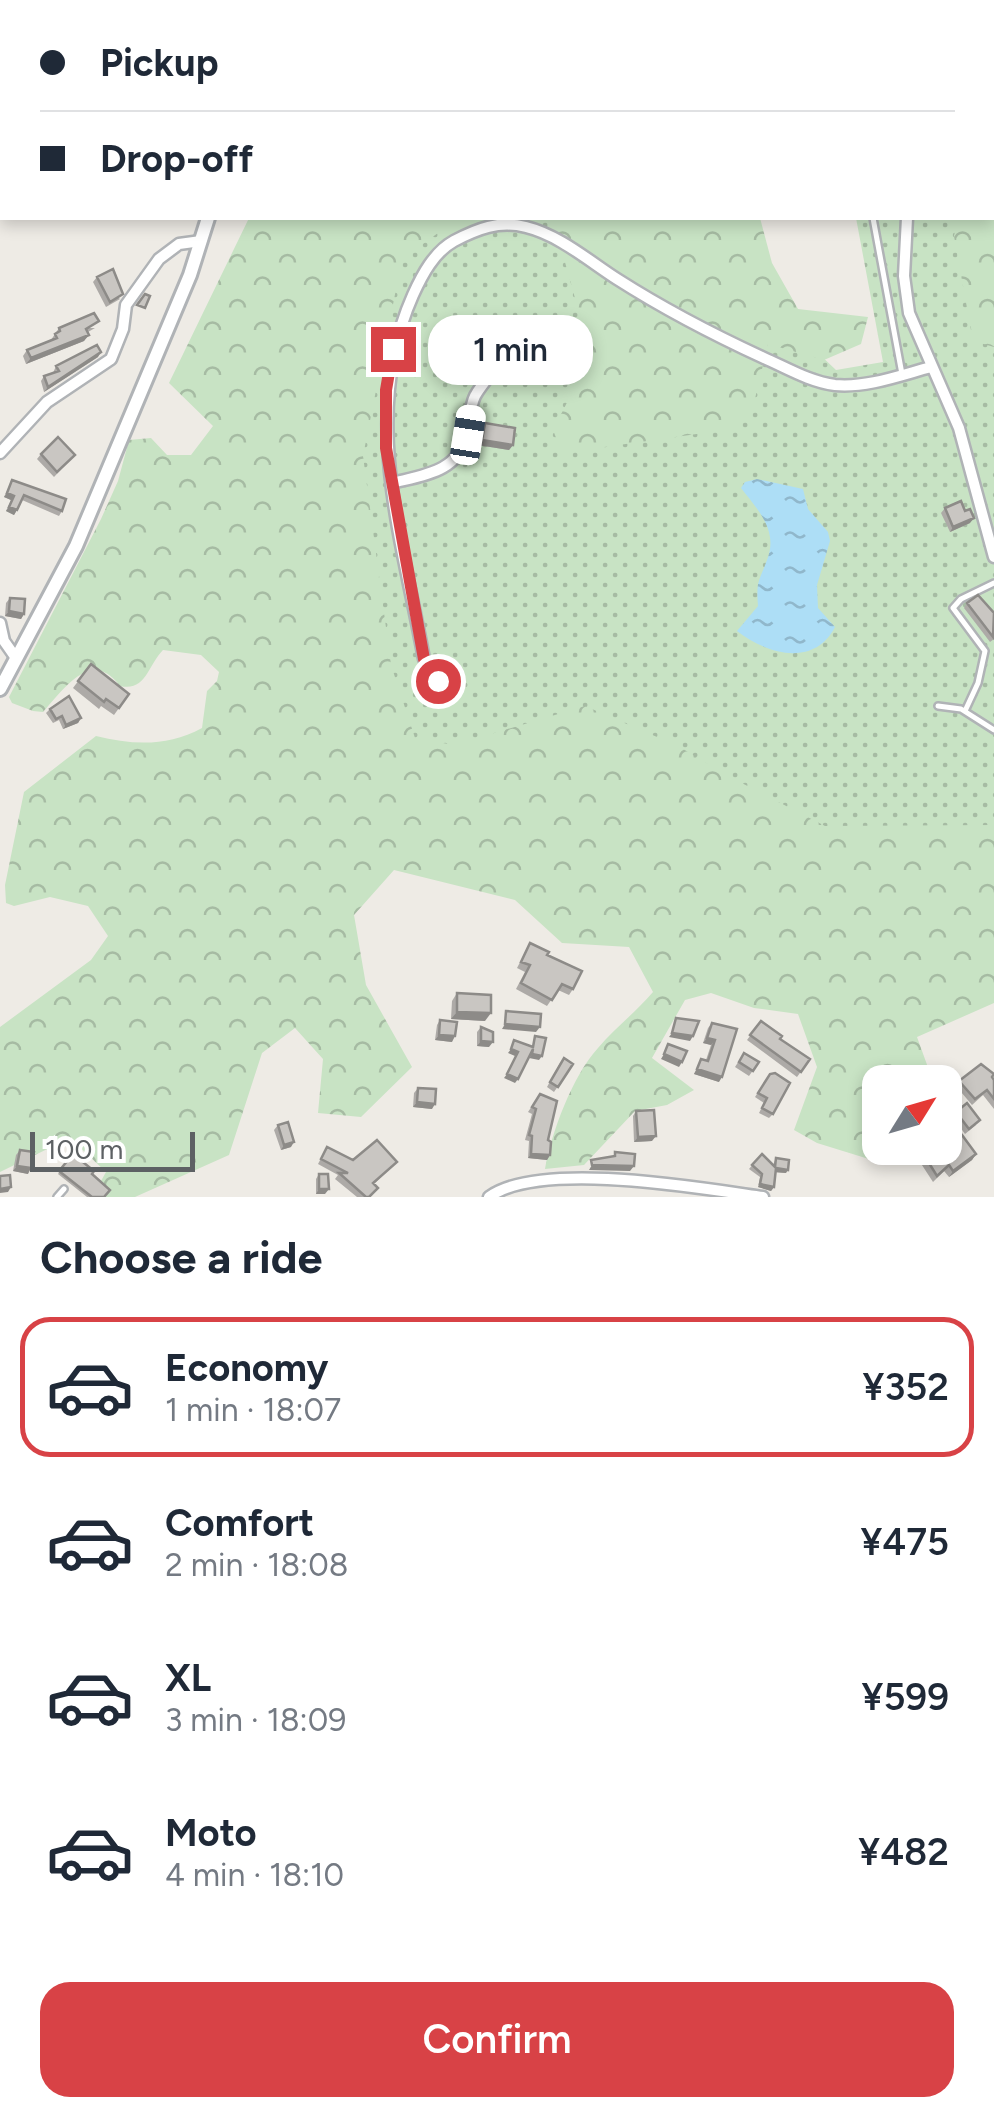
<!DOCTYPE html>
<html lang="en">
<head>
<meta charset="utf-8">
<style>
  :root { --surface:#fff; --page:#f6f6f7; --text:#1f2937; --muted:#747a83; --line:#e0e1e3; --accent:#d84246 }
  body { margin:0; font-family:Figtree,sans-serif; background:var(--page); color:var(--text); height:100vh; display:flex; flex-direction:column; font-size:38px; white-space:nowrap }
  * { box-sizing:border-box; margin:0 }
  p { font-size:32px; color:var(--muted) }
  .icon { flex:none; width:55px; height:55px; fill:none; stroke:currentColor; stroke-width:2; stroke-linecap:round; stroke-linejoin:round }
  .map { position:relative; height:1197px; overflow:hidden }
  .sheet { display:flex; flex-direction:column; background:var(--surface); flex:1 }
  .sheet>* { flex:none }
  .guide { position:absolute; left:0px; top:0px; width:995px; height:220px; box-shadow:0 5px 15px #0003; display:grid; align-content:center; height:220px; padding:0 40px; background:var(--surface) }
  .needle { width:65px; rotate:53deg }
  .controls { position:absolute; left:862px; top:1065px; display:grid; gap:20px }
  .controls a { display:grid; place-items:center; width:100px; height:100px; border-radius:20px; background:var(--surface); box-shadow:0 5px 15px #0003; font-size:50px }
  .scale { position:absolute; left:30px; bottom:25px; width:165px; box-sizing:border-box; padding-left:10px; border:5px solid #5d6164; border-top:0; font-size:28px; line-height:35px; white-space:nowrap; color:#5d6164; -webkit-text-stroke:8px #fff; paint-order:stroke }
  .end { position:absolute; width:45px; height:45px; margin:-22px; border:12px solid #d84246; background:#fff; box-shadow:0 0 0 5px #fff }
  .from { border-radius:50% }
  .bubble { position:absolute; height:70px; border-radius:30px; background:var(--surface); box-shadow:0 5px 15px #0003; font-size:32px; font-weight:600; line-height:70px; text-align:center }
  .car { position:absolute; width:30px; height:60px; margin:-30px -15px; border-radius:12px; box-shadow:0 0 8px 2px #0007; background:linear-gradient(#fff 24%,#345 0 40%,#fff 0 76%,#345 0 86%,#fff 0) }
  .guide b { display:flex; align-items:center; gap:35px; height:95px; font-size:38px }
  .guide b+b { border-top:2px solid var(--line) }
  .guide i { width:25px; height:25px; background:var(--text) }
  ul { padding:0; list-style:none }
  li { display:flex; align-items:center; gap:30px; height:140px; margin:0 20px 15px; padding:0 20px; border:5px solid transparent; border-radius:30px }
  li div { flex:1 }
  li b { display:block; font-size:38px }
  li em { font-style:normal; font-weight:600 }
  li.active { border-color:var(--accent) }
  li>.icon { width:90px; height:90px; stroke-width:1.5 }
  h2 { padding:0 40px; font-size:45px; line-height:120px }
  .primary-button { display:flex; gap:20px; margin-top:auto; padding:20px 40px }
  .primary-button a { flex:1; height:115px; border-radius:30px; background:var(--accent); color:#fff; font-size:40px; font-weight:600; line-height:115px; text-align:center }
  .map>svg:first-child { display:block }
</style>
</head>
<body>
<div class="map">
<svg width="994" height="1197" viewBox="0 0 994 1197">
  <defs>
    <pattern id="grass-dots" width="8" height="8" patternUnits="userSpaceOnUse" patternTransform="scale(2.5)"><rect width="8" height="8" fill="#c8e3c4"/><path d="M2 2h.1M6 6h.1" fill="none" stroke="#a6bba3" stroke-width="1.8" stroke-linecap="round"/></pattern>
    <pattern id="forest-crowns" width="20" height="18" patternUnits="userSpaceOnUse" patternTransform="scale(2.5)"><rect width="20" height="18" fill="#c8e3c4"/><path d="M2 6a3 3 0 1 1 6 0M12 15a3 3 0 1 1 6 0" fill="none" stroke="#a6bba3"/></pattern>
    <pattern id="water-ripples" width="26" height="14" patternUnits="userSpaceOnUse" patternTransform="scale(2.5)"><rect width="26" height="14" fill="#addef6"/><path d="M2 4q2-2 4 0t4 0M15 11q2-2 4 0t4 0" fill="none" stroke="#90b7cb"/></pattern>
  </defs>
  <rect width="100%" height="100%" fill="#eeebe5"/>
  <path fill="url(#grass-dots)" d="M821,0H994V960L368,773L289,218H708L756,294L836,370L883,362L856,218H992V2Z"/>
  <path fill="url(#forest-crowns)" d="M994,167V347L973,341L954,236L958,218H992Z
    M249,218H760L772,263L798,309L868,317L861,344L824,360L768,344L754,403L732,429L562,453L553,430L579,379L578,309L553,219L438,233L402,259L363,456L391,665L415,738L454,745L585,706L678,746L732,778L825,826L994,825V1003L917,1037L930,1073L923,1082H880V1146L872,1160L817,1143L794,1130L817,1067L798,1014L754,1008L711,993L685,1000L652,1058L694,1090L667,1105L635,1111L584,1165L545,1169C551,1133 573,1075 598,1048C615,1028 636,1012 653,992L629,947L562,943L515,900L394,870L354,915L366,985L412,1067L361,1117L318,1113L323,1059L295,1028L262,1053L229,1155L135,1197H92L106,1172L70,1138L0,1172V1027L91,960L108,936L88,906L50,897L14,906L6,903L5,885L24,792L96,736C133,745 167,747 202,728L207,691L217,681L219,672L201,655L163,650C148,665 146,692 120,686C91,648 65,688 43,712L33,711L12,703L9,697L101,519L118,481L129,440L151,438L167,455H191L213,426L169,383Z"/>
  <path fill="url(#water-ripples)" d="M757,479L803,489L808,509L828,532L830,541L817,585L818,608L835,627C814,668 766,654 737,631L758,606C756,580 759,582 767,560C779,530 757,509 741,488L745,482Z"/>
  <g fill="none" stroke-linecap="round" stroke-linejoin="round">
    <defs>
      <path id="service" d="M945,0L948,2
        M992,69L994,71
        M873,218L902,374
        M938,706L961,709L994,730
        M965,711L978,683L985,651L953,608L961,599L994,583
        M57,1197L64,1189"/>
      <path id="minor" d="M658,0L659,2
        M826,0L827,2
        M907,218L904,276L909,313L959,428L994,557
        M0,453L47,402L111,359L123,329L126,305L159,259L179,244L201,241
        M392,483C424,475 458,472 467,435C471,423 469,408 475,396C482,383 495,370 504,358
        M0,623L4,641L16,658
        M438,681L424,659C402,537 360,414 413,295C422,275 434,252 454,241C477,229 499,220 526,227C559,235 589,261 617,279C664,309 714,335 764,358C787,368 810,382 835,385C867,388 901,375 931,367
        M489,1197C540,1160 700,1188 763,1197"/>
      <path id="tertiary" d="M262,2L263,0
        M0,689L76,546L190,275L208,218"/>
    </defs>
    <use href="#service" stroke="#b0b3b6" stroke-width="10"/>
    <use href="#minor" stroke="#b0b3b6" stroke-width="15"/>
    <use href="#tertiary" stroke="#b0b3b6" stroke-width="18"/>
    <use href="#service" stroke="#fff" stroke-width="5"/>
    <use href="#minor" stroke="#fff" stroke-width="10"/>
    <use href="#tertiary" stroke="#fff" stroke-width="12"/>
  </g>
  <path fill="#adaaa7" d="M97,277L120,299L106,307L93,282Z
    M59,328H95L88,332L84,341L26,364L23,356L27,350L51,340Z
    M98,357L44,392L41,381L44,376L53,373L56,366Z
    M485,423L513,445L509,450L478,445L481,428Z
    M41,454L75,455L54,477L37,459Z
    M12,480L62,511L59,516L22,500L14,515L6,511L11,500L4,497Z
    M945,508L970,523L950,532L941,513Z
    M10,598L24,614L21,619L5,616L6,603Z
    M967,603L994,613V639L990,642L964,608Z
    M91,664L129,694L114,715L101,706L99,709L73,688Z
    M50,709L81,718L78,723L63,729L59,720L53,723L46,713Z
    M530,943L547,955L573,989L569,995L558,990L547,1006L516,989L525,972L517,968Z
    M457,993L485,1021L451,1019L452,1001Z
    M440,1020L452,1042L435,1040L437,1025Z
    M761,1021L780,1039L810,1059L797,1077L747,1040Z
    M712,1023L719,1082L694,1074L701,1059L706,1060L711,1045L703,1043L708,1028Z
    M481,1027L489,1047L477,1046V1032Z
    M744,1053L759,1062L749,1076L735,1067Z
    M560,1063L573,1064L554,1092L547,1087Z
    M770,1074L773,1114L769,1118L759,1113L764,1103L755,1097Z
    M992,1077L994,1080V1109L983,1095L972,1105L956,1086L959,1081Z
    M418,1088L432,1109L413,1107L414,1093Z
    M540,1094L550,1155L547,1160L528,1158L529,1141L525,1140L532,1114L528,1112Z
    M636,1111L652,1141L634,1142L633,1116Z
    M956,1112L976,1125L965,1134L953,1117Z
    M278,1125L291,1147L281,1150L274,1130Z
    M955,1140L976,1154L972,1160L949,1177L944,1171L933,1182L920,1162L924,1155Z
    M327,1147L353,1160L397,1162L374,1184L378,1188L370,1197H357L335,1179L338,1175L318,1164Z
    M20,1150L28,1174L13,1171L16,1155Z
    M73,1154L92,1174L105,1197H87L58,1174Z
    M762,1154L773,1165L776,1158L786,1173L775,1172L774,1187L771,1191L758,1187L760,1177L749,1169Z
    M319,1174L325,1194H316V1179Z"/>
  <path fill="#8d8b88" d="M89,335L84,341L26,364L31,358Z
    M101,352L98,357L44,392L48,387Z
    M482,440L513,445L509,450L478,445Z
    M7,493L14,496L11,500L4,497Z
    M9,507L17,510L14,515L6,511Z
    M974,518L970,523L950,532L953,527Z
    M9,611L24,614L21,619L5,616Z
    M81,718L78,723L63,729L66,725Z
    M457,1012L491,1013L485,1021L451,1019Z
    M505,1024L540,1027L536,1032L502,1029Z
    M672,1033L693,1036L690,1041L669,1037Z
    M439,1035L455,1036L452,1042L435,1040Z
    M707,1038L715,1040L711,1045L703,1043Z
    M481,1041L493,1042L489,1047L477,1046Z
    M511,1049L518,1052L515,1056L508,1053Z
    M532,1054L542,1056L539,1060L529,1058Z
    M664,1054L682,1062L679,1067L661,1059Z
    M697,1069L722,1077L719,1082L694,1074Z
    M507,1074L518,1079L515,1083L504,1078Z
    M417,1102L435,1104L432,1109L413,1107Z
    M656,1136L652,1141L634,1142L638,1137Z
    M294,1142L291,1147L281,1150L284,1145Z
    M531,1154L550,1155L547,1160L528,1158Z
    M976,1154L972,1160L949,1177L953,1171Z
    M592,1165L634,1166L630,1171L589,1170Z
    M17,1166L31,1168L28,1174L13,1171Z
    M776,1168L788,1170L786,1173L773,1172Z
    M760,1184L774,1187L771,1191L758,1187Z
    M11,1187L8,1192L0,1193V1189Z
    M319,1189H329L325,1194H316Z"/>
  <path fill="#c9c6c2" stroke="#8d8b88" stroke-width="2.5" d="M113,269L123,294L110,302L97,277Z
    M145,294L150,296L145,308L137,305Z
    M94,313L99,321L86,329L89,335L31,358L27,350L57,338L55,334L60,331L59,328Z
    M97,345L101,352L48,387L44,376L59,371L56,366Z
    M485,423L515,428L513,445L482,440Z
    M58,437L75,455L57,472L41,454Z
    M12,480L66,499L62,511L24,495L17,510L9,507L14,496L7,493Z
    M961,501L965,511L970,509L974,518L953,527L945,508Z
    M978,595L994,613L993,637L967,603Z
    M10,598L25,599L24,614L9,611Z
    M91,664L129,694L119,708L106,699L104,702L78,681Z
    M69,696L81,718L66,725L62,716L56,719L50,709Z
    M530,943L549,952L547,955L582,971L573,989L562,984L552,1000L521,983L530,965L521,962Z
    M457,993L491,995V1013L457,1012Z
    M506,1011L541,1014L540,1027L505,1024Z
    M676,1018L699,1021L693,1036L672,1033Z
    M440,1020L457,1022L455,1036L439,1035Z
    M761,1021L782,1036L780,1039L810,1059L801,1072L750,1035Z
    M712,1023L737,1029L722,1077L697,1069L701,1059L708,1061L715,1040L707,1038Z
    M481,1027L493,1032V1042L481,1041Z
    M535,1036L546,1038L542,1056L532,1054L533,1049L518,1079L507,1074L518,1052L511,1049L514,1040L533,1047Z
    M668,1044L687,1051L682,1062L664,1054Z
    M744,1053L759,1062L753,1071L739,1062Z
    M564,1058L573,1064L558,1087L550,1082Z
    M981,1064L994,1074L992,1077L994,1080V1099L987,1090L975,1099L959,1081Z
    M775,1073L790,1083L773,1114L762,1108L767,1098L758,1093L770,1074Z
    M418,1088L436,1089L435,1104L417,1102Z
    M540,1094L557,1101L548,1140L551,1142L550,1155L531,1154L532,1136L529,1135L536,1109L532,1107Z
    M967,1103L980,1120L969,1129L956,1112Z
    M654,1110L656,1136L638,1137L636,1111Z
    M945,1110L952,1128L945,1130Z
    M288,1122L294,1142L284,1145L278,1125Z
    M962,1135L976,1154L953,1171L949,1165L937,1176L924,1155L937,1148H945V1143L954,1137L955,1140Z
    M377,1140L397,1162L373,1183L378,1188L369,1197H366L339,1173H348L321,1159L327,1147L353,1160Z
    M20,1150L34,1152L31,1168L17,1166Z
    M615,1152L635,1154L634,1166L592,1165L591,1160L615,1156Z
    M73,1154L94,1171L92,1174L110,1190L104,1197H92L59,1171Z
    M762,1154L775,1167L776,1158L789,1160L788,1170L776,1168L774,1187L760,1184L762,1174L752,1165Z
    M319,1174H328L329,1189H319Z
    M10,1175L11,1187L0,1189V1176Z"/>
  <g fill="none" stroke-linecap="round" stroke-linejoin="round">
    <path stroke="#d84246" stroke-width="12" d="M393,349L386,390V448L424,659L438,681"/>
  </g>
</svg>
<div class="controls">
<a><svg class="needle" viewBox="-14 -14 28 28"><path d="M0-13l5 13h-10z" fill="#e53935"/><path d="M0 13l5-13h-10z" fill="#747a83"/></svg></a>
</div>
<div class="scale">100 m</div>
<i class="end from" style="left:438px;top:681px"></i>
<i class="end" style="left:393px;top:349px"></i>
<div class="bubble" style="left:428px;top:315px;width:165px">1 min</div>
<i class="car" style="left:468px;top:435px;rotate:9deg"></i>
<div class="guide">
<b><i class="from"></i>Pickup</b>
<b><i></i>Drop-off</b>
</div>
</div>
<section class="sheet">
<h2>Choose a ride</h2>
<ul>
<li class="active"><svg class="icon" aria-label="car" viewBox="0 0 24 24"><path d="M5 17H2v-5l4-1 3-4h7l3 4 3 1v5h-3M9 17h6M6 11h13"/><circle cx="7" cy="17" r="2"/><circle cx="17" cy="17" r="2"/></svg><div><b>Economy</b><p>1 min · 18:07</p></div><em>¥352</em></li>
<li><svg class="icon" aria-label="car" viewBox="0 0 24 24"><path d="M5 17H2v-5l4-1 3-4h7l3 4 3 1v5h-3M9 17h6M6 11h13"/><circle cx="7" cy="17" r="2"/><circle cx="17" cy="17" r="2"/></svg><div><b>Comfort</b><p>2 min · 18:08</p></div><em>¥475</em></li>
<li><svg class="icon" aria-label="car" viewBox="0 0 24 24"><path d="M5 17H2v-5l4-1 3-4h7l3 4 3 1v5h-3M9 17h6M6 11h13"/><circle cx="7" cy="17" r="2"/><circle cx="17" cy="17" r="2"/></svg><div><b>XL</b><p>3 min · 18:09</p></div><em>¥599</em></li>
<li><svg class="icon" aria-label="car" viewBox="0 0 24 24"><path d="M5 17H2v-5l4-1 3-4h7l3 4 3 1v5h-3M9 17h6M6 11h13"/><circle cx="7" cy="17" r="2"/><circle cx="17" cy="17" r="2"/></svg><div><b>Moto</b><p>4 min · 18:10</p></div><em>¥482</em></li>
</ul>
<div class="primary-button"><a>Confirm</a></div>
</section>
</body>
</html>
